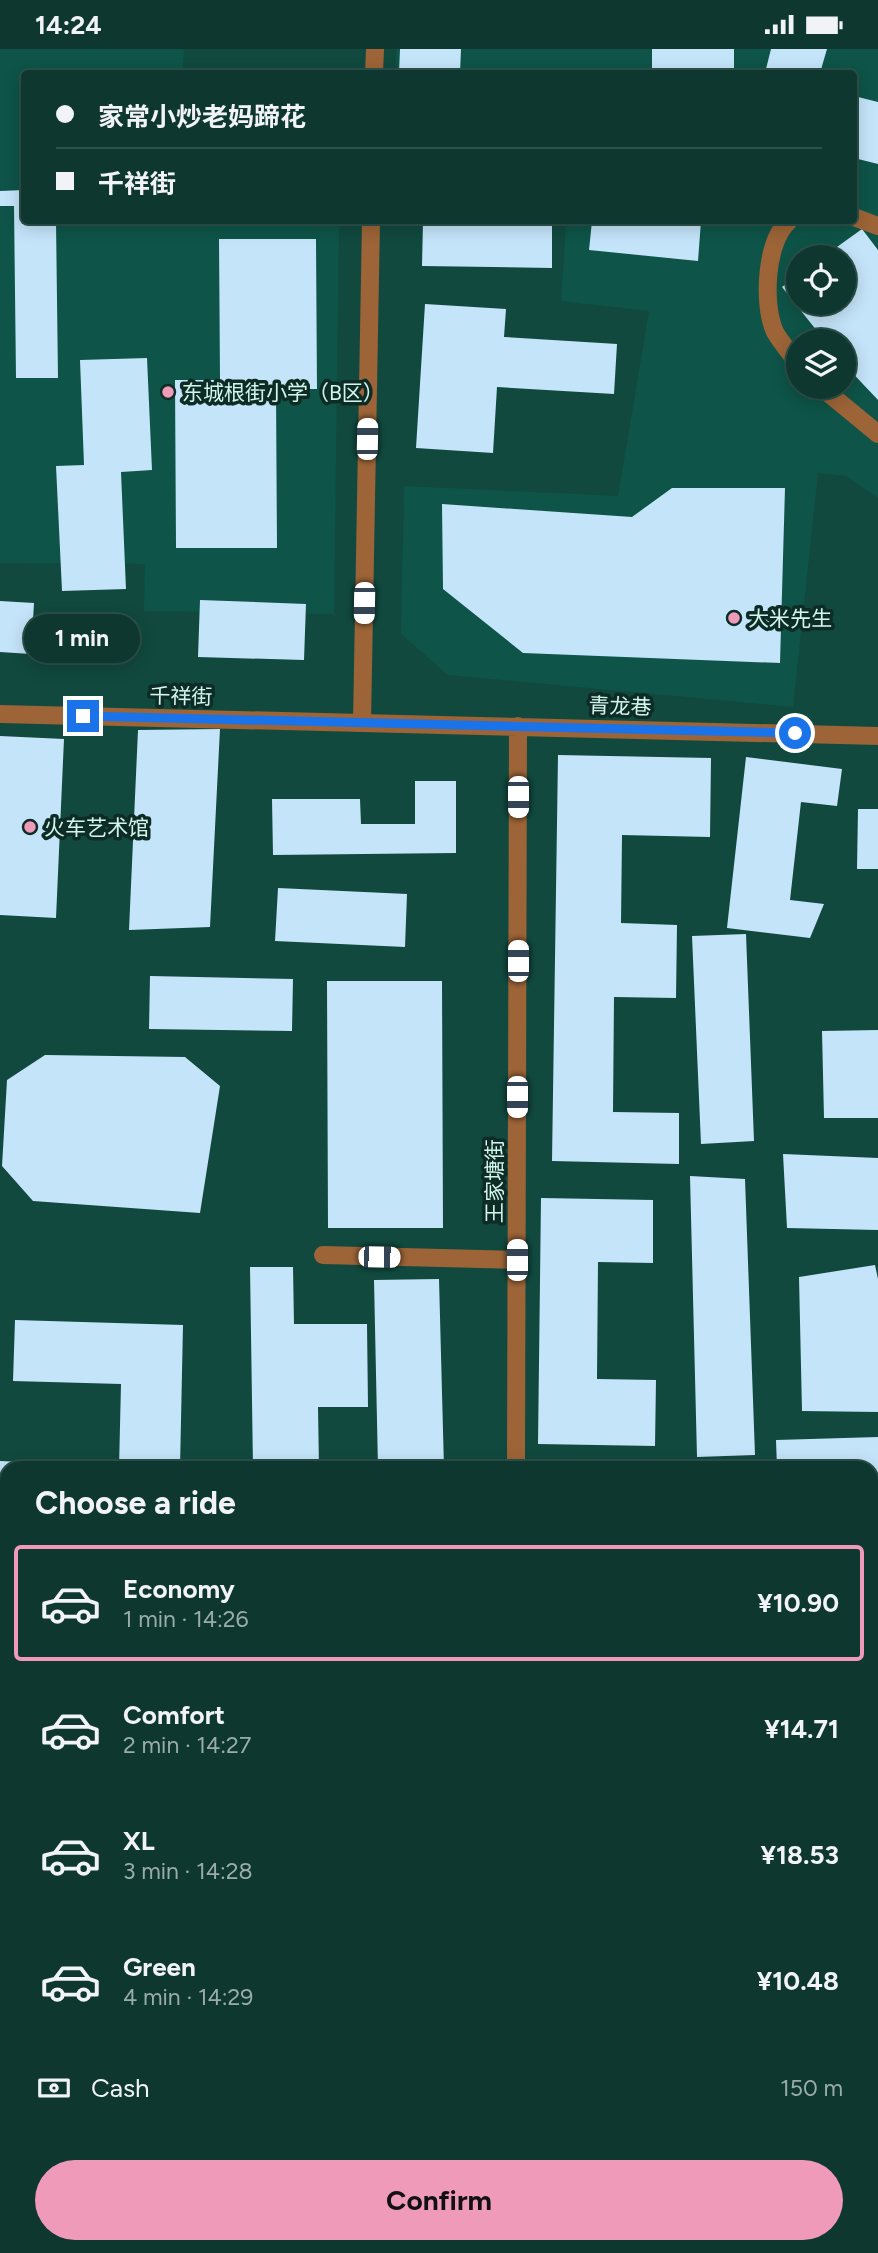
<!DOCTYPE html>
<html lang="en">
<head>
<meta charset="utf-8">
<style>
  :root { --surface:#0d372f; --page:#1b423b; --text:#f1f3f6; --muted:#9aacaa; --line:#2d514b; --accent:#ef9ab8 }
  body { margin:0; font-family:Figtree,"Noto Sans SC",sans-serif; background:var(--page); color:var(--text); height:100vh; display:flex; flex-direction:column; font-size:26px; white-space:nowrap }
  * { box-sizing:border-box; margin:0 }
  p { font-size:23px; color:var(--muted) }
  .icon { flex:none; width:38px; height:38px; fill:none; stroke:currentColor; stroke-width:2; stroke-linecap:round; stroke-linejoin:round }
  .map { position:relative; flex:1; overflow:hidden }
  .sheet { position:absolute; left:0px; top:1412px; width:878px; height:793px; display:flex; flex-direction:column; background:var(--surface); border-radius:21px 21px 0 0; box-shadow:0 4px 18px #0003,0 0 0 2px var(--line) }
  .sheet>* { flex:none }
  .top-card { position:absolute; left:21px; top:21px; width:836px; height:154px; border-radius:7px; box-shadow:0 4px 18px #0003,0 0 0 2px var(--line); display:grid; align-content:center; height:154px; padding:0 35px; background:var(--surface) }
  .fabs { position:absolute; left:786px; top:196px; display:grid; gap:14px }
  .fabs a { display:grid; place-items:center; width:70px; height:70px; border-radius:50%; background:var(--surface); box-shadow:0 4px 18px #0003,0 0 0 2px var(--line); font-size:35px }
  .end { position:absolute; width:32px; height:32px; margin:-16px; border:9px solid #1a73e8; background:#fff; box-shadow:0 0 0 4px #fff }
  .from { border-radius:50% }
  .bubble { position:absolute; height:49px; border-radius:24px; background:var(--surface); box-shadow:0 4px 18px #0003,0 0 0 2px var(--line); font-size:23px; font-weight:700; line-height:49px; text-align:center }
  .car { position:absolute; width:21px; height:42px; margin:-21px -10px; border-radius:9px; box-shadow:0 0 5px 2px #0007; background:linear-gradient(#fff 24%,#345 0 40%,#fff 0 76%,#345 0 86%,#fff 0) }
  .top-card b { display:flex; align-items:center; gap:24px; height:66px; font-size:26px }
  .top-card b+b { border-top:2px solid var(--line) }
  .top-card i { width:18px; height:18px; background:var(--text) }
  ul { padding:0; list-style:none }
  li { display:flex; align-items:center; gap:21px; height:116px; margin:0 14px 10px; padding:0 21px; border:4px solid transparent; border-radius:7px }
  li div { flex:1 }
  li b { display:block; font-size:26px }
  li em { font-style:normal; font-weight:700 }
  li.on { border-color:var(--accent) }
  li>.icon { width:63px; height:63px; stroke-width:1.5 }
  h2 { padding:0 35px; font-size:32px; line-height:84px }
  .pay { display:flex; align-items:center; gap:18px; height:77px; padding:0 35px; font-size:26px }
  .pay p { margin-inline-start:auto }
  .button { display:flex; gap:14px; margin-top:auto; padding:14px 35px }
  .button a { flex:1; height:80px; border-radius:42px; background:var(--accent); color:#111; font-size:28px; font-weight:700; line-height:80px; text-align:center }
  .status { display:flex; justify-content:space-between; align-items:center; height:49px; padding:0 35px; background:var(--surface); direction:ltr }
  .status svg { height:19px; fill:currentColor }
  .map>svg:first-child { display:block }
</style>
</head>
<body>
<div class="status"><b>14:24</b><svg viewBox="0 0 49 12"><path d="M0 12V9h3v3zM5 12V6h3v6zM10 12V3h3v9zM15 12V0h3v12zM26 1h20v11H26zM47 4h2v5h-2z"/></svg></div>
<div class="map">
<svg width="878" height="2204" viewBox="0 0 878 2204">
  <rect width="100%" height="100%" fill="#11493f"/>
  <path fill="#0e5448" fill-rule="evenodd" d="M0,0H184L183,19H193V24H24V172H339L334,565L144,562L145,515L0,514Z
    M396,0H878V449L846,427L818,424L793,658L448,626L401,585L404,437L618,447L649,262L561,252L566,172H854V24H396ZM798,208H844V254H798ZM798,292H844V338H798Z"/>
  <path fill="#c4e4f9" d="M400,0H461L460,24H399Z
    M652,0H734V24H652Z
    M771,0H827L820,24H765Z
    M854,47L878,53V115L854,109Z
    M24,141V172H56L58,329H16L14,157H0V142Z
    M423,172H552V219L422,217Z
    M592,172H701L698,212L589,201Z
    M862,180L878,201V351L844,315V292H825L782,238L798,226V254H844V208H823Z
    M219,190H316L317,340H276L277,499H176L175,331H220Z
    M425,255L506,260L504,288L617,295L614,345L497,338L493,404L416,399Z
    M147,309L152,421L121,423L126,540L62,542L56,417L84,416L80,311Z
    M672,439H785L780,614L523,604L443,540L442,455L632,468Z
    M200,551L306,555L304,611L198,608Z
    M0,552L34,554L31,605L0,603Z
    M220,680L210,878L129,881L138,681Z
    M0,687L64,690L56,869L0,866Z
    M558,706L711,709L710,788L622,786L621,874L677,876L676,949L614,948L613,1063L679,1064V1115L552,1112Z
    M746,708L842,720L837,757L801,753L790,851L824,855L810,889L727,879Z
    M415,732H456V804L273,806L272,750H360L361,775H415Z
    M858,760H878V820H857Z
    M278,839L407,845L405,898L275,892Z
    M746,885L754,1092L701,1095L692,887Z
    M150,927L293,930L292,982L149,980Z
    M327,932H442L443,1179H328Z
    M878,981V1069H824L822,982Z
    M45,1006L185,1008L220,1037L200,1164L33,1152L2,1117L7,1031Z
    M783,1105L878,1109V1181L787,1179Z
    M690,1127L745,1130L755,1406L697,1408Z
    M541,1149L653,1151V1214L598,1213L597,1330L656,1331L655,1397L538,1395Z
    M875,1216L878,1230V1363L802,1362L799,1228Z
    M250,1218H293L294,1275H367L368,1358H318L319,1419H253Z
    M439,1230L444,1419H378L374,1231Z
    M15,1271L183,1276L180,1419H119L121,1335L13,1332Z
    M878,1388V1442H872V1419H777L776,1391Z
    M0,1412L93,1416L92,1419H7L4,1557H0Z
    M872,1712H878V1895H872Z
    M0,1803H7V1917L0,1918Z
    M0,2027H7V2198H16L17,2204H0Z
    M243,2198H316V2204H243Z
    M376,2198H455V2204H376Z
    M561,2198H620V2204H561Z"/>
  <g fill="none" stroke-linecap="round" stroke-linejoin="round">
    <path stroke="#9c6437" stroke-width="18" d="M374,24L375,0
      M854,168L878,177
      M789,172C766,191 762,255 775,283C781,294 791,304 798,315
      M821,338L878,385
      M0,665L878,687
      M362,674L371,172
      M323,1206L517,1211
      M516,1419L518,677
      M0,1631L7,1635
      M0,1985H7
      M45,2198V2204
      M514,2204V2198"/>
  </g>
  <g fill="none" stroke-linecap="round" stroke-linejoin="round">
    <path stroke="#1a73e8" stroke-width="9" d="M83,667L795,684"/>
  </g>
  <g fill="#ef9ab8" stroke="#0e2c26" stroke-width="2.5">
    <circle cx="168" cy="343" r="7"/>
    <circle cx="734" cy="569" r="7"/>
    <circle cx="30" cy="778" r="7"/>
  </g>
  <g text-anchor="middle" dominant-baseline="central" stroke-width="7" stroke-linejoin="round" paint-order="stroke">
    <g font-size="21" fill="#d3f5ec" stroke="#0e2c26" text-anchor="start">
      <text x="182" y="343">东城根街小学（B区）</text>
      <text x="748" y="569">大米先生</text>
      <text x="44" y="778">火车艺术馆</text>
    </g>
    <g font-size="21" fill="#d3f5ec" stroke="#0e2c26">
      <text transform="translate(181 647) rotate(1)">千祥街</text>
      <text transform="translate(620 657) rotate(2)">青龙巷</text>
      <text transform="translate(494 1132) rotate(-90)">王家塘街</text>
    </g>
  </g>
</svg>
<div class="fabs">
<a><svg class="icon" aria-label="locate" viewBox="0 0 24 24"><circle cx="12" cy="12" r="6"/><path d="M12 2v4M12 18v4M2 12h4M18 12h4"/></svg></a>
<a><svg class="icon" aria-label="layers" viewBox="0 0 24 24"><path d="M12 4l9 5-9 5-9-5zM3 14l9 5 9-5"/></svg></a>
</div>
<i class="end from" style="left:795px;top:684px"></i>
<i class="end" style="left:83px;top:667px"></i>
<div class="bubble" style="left:24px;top:565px;width:116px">1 min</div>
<i class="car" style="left:367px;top:390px;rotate:1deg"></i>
<i class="car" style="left:364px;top:554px;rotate:181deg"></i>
<i class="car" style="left:518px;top:748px;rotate:180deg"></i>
<i class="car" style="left:518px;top:912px;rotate:0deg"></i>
<i class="car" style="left:517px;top:1048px;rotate:180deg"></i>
<i class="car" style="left:379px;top:1208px;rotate:91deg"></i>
<i class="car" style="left:517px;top:1211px;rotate:0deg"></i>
<div class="top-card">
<b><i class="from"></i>家常小炒老妈蹄花</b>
<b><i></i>千祥街</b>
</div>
<section class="sheet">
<h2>Choose a ride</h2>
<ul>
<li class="on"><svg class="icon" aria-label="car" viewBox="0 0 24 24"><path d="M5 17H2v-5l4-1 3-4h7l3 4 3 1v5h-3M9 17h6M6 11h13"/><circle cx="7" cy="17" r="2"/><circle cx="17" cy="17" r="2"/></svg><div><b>Economy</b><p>1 min · 14:26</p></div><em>¥10.90</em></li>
<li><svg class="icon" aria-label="car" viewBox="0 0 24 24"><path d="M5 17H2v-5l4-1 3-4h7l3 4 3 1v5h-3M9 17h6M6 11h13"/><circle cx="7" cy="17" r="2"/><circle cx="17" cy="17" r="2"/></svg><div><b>Comfort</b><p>2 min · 14:27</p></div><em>¥14.71</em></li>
<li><svg class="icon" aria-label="car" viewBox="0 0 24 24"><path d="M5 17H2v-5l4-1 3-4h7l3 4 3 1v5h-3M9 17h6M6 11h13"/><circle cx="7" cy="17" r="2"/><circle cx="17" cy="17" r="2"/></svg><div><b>XL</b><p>3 min · 14:28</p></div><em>¥18.53</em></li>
<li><svg class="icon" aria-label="car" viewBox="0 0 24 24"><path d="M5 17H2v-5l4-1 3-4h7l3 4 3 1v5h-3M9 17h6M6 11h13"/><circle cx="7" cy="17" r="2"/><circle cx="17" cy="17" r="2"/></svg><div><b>Green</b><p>4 min · 14:29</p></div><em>¥10.48</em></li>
</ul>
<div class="pay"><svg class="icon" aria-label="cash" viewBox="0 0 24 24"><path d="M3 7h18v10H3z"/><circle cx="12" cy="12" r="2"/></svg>Cash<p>150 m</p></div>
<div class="button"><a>Confirm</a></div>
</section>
</div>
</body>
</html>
